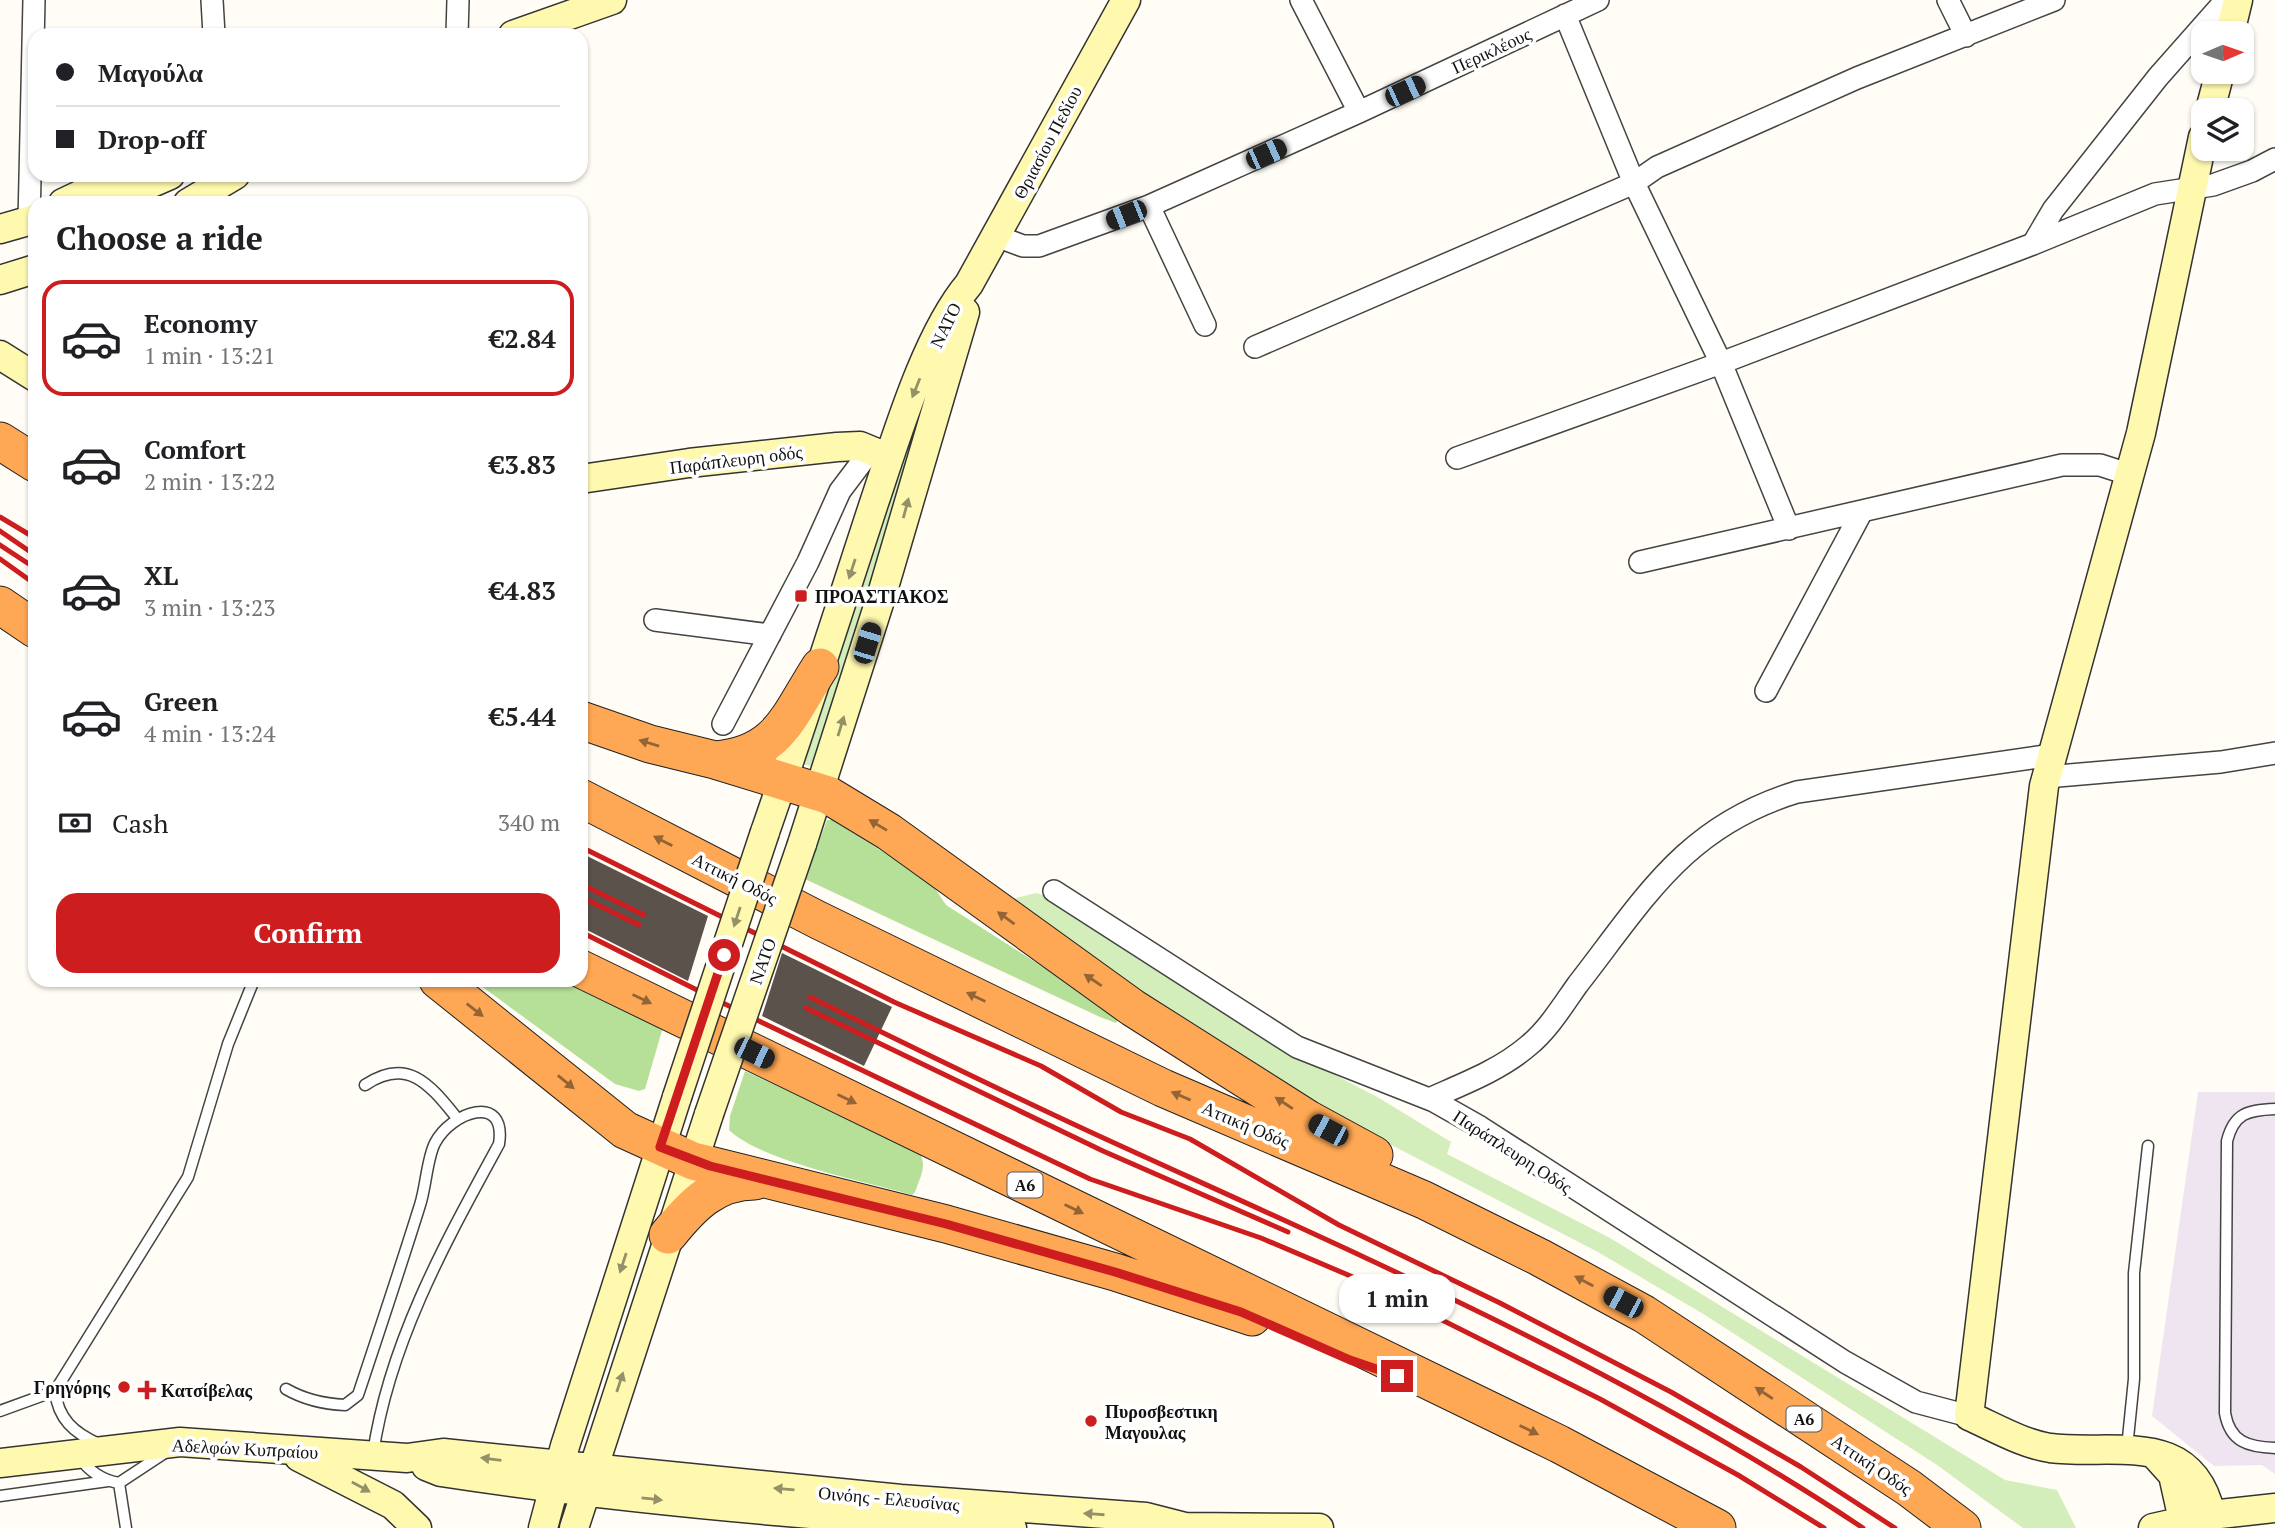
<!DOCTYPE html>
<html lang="en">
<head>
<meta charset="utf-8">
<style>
  :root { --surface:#fff; --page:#f6f6f6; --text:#202124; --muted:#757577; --line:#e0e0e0; --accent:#cd1d1f }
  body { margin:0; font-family:"PT Serif",serif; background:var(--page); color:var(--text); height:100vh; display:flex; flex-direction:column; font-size:26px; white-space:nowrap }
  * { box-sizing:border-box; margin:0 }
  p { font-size:23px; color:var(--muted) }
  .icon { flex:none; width:38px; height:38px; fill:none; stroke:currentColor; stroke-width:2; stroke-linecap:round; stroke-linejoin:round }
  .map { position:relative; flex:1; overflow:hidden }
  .details { position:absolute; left:28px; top:196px; width:560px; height:791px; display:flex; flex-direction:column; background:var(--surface); border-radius:21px; box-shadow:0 2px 5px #0004 }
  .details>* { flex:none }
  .guide { position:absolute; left:28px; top:28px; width:560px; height:154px; border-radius:21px; box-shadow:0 2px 5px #0004; display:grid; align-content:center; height:154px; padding:0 28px; background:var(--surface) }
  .needle { width:46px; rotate:88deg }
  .buttons { position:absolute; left:2191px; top:21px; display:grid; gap:14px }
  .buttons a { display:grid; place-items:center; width:63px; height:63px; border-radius:14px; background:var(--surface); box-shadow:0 2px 5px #0004; font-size:35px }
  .end { position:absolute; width:32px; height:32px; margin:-16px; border:9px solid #cd1d1f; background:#fff; box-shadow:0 0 0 4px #fff }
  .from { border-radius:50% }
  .bubble { position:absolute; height:49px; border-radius:21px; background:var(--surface); box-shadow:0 2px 5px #0004; font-size:23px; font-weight:700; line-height:49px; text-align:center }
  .car { position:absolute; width:21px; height:42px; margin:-21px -10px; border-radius:9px; box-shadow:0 0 5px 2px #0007; background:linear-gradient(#222 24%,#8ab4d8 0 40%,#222 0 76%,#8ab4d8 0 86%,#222 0) }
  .guide b { display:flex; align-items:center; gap:24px; height:66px; font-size:26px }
  .guide b+b { border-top:2px solid var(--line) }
  .guide i { width:18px; height:18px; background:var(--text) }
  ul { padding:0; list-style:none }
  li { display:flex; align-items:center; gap:21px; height:116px; margin:0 14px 10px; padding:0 14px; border:4px solid transparent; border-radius:21px }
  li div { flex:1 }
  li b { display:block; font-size:26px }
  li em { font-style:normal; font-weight:700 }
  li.active { border-color:var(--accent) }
  li>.icon { width:63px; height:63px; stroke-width:1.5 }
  h2 { padding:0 28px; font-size:32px; line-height:84px }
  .pay { display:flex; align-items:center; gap:18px; height:77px; padding:0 28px; font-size:26px }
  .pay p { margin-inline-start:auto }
  .button { display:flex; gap:14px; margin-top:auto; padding:14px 28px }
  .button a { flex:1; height:80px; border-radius:21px; background:var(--accent); color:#fff; font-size:28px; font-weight:700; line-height:80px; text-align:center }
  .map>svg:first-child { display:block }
</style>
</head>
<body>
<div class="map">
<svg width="2275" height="1528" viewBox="0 0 2275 1528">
  <rect width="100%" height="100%" fill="#fffdf5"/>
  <path fill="#efe5f0" d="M2198,1092H2275V1474L2262,1465L2214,1466L2152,1416Z"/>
  <path fill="#d3eeba" d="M903,446L913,450L814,767L803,764Z
    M1036,893L1053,898L1253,1032L1379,1098L1451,1142L1447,1154L1610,1238L2005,1480L2057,1490L2076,1528H2023L1937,1465L1705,1315L1598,1252L1349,1123L1264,1072L1118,979L1012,899Z"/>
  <path fill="#b6e098" d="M827,820H832L930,881L946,905L1120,1016L1116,1023L1100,1017L805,879Z
    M473,980H574L663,1027L645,1089L639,1091L615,1084Z
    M745,1071L916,1149C929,1163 921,1175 915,1192L912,1195C865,1181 763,1162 729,1130L730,1116Z"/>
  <path fill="#5b524c" d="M581,853L708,916L688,981L581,927Z
    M782,953L892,1007L864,1066L762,1016Z"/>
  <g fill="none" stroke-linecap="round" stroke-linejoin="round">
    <defs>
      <path id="lane" d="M365,1085C408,1056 430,1085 457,1118
        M2275,1109C2248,1110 2234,1113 2227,1141L2225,1413C2230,1442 2248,1447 2275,1448
        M286,1389C305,1400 324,1404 345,1405L358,1395C379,1332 400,1269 420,1205C426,1187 427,1158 435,1143C451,1112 507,1092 499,1144C446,1241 389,1343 373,1454
        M55,1391C58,1419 74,1433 99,1444
        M0,1411L55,1391L188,1177L228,1044L254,980
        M2127,1448L2134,1379V1273L2148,1146
        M79,1457C89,1471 101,1480 119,1483L166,1452
        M119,1483L126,1528
        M0,1496L108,1481"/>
      <path id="street" d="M212,0L214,35
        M1301,0L1359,112
        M1948,0L1966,36
        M1565,15L1634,183L1721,363L1789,529
        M457,35L458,0
        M1149,206L1205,325
        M29,222L34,0
        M996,236L1023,246H1039L1149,206L1359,112L1598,0
        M2033,244L2053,210L2158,77L2226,0
        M1255,347L1634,183L1657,167L1857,78L2054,0
        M1457,458L1721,363L2033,244L2155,194L2213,185L2252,171L2275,159
        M1640,562L2062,465H2100L2131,475
        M655,620L770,635
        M1766,691L1861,513
        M723,724L808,562L840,491L871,450
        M2046,777L2221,762L2275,753
        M1054,891L1297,1047L1434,1101L1480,1127L1845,1362L1916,1402L1969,1416
        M1429,1099C1463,1084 1500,1070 1528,1046C1548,1030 1563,1005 1578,984C1645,898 1685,826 1797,792L2052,755"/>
      <path id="secondary" d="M2230,33L2238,0
        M513,35L612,0
        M2210,110L2220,72
        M2203,137L2141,433L2044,786L1969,1416C1994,1427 2023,1444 2050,1448C2114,1456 2192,1428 2211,1515
        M63,203L122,175
        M106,203L170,175
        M188,203L235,175
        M0,229L35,219
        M0,280L35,269
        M0,355L35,377
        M581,479L689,463L837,447L860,446L889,458
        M765,832C803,723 838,613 874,503C896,438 926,335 969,284L1126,0
        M802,844L882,594L965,312
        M2155,1455L2173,1475L2183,1520
        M299,1457L393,1505L417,1528
        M0,1463L180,1442L407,1458L443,1453L901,1499L1146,1517L1185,1527L1319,1528
        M426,1466L441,1472C631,1501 821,1517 1012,1528
        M543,1528L565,1446L677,1097
        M574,1528L709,1114
        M2153,1528L2211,1515L2275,1508"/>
      <path id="highway" d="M0,441L35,463
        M0,605L35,629
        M581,720L650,744L715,760L828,795L889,832L1133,1008L1308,1119L1374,1155
        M715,760C779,755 789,715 820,667
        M581,798L818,920L1163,1088L1424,1200L1539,1257L1644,1314L1909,1488L1962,1528
        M581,969L1559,1444L1717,1528
        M438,980L625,1130L693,1161L946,1224L1115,1272L1252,1317
        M668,1235C692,1205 715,1181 755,1181"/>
    </defs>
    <use href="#lane" stroke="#444" stroke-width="13"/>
    <use href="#street" stroke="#444" stroke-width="24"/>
    <use href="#secondary" stroke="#333" stroke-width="31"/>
    <use href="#highway" stroke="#222" stroke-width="39"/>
    <use href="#lane" stroke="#fff" stroke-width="10"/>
    <use href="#street" stroke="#fff" stroke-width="21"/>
    <use href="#secondary" stroke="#fff9b0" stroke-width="28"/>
    <use href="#highway" stroke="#fea754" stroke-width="37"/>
    <path stroke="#cd1d1f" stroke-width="5" d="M0,517L35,538
      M0,531L35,555
      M0,545L35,568
      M0,559L35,584
      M581,847L894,1002L1041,1066L1121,1112L1190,1139L1339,1225L1500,1303L1671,1392L1801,1467L1895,1528
      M581,884L644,915
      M581,897L639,925
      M581,932L761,1022L1090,1179L1261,1238L1374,1286L1600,1399L1738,1475L1824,1528
      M810,997C910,1046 1009,1095 1110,1141C1366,1258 1628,1371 1863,1528
      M806,1008L1103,1151L1288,1232"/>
    <defs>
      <path id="secondary-bridge" d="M677,1097L765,832
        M709,1114L802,844"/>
    </defs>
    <use href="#secondary-bridge" stroke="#333" stroke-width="31" stroke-linecap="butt"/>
    <use href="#secondary-bridge" stroke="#fff9b0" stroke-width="28"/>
  </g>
  <defs><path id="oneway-solid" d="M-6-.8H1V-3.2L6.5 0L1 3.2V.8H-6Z" transform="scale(1.75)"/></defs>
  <g fill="#949168">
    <use href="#oneway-solid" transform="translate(916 388) rotate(112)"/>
    <use href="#oneway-solid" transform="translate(906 508) rotate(-75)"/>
    <use href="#oneway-solid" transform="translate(852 569) rotate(108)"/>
    <use href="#oneway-solid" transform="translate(841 726) rotate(-73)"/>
    <use href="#oneway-solid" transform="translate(737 917) rotate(108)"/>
    <use href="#oneway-solid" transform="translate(623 1263) rotate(108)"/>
    <use href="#oneway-solid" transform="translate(620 1382) rotate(-72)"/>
    <use href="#oneway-solid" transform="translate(491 1459) rotate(-173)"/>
    <use href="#oneway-solid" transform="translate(361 1487) rotate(29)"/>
    <use href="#oneway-solid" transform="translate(784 1489) rotate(-175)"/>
    <use href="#oneway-solid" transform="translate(652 1499) rotate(6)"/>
    <use href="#oneway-solid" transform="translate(1094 1514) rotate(-176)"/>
  </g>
  <g fill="#936436">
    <use href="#oneway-solid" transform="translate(649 743) rotate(-163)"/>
    <use href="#oneway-solid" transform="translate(878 825) rotate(-149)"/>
    <use href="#oneway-solid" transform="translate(663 841) rotate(-153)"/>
    <use href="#oneway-solid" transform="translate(1006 918) rotate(-144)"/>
    <use href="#oneway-solid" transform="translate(1093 980) rotate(-146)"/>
    <use href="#oneway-solid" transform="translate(976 997) rotate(-154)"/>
    <use href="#oneway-solid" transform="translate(642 999) rotate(26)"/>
    <use href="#oneway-solid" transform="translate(475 1010) rotate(38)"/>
    <use href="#oneway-solid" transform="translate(566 1082) rotate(39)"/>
    <use href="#oneway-solid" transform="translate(1181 1096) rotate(-157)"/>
    <use href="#oneway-solid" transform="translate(847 1099) rotate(26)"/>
    <use href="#oneway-solid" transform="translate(1284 1103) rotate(-147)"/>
    <use href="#oneway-solid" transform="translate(1074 1209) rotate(26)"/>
    <use href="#oneway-solid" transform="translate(1584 1281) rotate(-152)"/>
    <use href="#oneway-solid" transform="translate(1764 1393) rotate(-147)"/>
    <use href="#oneway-solid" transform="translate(1529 1430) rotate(26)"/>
  </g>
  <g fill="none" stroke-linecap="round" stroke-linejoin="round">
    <path stroke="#cd1d1f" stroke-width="9" d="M724,955L660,1147L710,1166L946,1224L1115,1272L1241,1312L1350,1360L1397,1376"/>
  </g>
  <g fill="#cd1d1f" stroke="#fff" stroke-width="2.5">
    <rect x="794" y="589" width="14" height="14" rx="3.5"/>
    <circle cx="124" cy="1387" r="7"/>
    <path d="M143.5 1379.5h7v7h7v7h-7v7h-7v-7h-7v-7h7z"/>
    <circle cx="1091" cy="1421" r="7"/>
  </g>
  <g text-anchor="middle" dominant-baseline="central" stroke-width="7" stroke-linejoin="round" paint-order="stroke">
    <g fill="#fff" stroke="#585858" stroke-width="2">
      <rect x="1007.5" y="1172.5" width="35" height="25" rx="5"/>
      <rect x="1786.5" y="1406.5" width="35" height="25" rx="5"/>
    </g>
    <g font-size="16" font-weight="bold" fill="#111">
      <text x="1025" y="1185">Α6</text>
      <text x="1804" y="1419">Α6</text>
    </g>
    <g font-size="18" fill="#111" stroke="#fff">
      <text transform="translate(1491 50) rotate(-25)">Περικλέους</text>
      <text transform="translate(1047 142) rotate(-62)">Θριασίου Πεδίου</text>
      <text transform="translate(945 325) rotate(-64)">ΝΑΤΟ</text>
      <text transform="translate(736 459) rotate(-7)">Παράπλευρη οδός</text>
      <text transform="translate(735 878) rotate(27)">Αττική Οδός</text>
      <text transform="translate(762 961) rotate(-71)">ΝΑΤΟ</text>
      <text transform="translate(1246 1124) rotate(23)">Αττική Οδός</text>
      <text transform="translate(1513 1151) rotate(33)">Παράπλευρη Οδός</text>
      <text transform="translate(245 1448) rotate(3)">Αδελφών Κυπραίου</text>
      <text transform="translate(1872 1464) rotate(34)">Αττική Οδός</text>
      <text transform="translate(889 1498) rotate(5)">Οινόης - Ελευσίνας</text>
    </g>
    <g font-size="18" font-weight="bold" fill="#111" stroke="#fff" text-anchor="start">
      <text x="815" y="596">ΠΡΟΑΣΤΙΑΚΟΣ</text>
      <text x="110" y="1387" text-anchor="end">Γρηγόρης</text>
      <text x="161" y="1390">Κατσίβελας</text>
      <text x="1105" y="1411">Πυροσβεστικη<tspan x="1105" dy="21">Μαγουλας</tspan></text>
    </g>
  </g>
</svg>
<div class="buttons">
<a><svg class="needle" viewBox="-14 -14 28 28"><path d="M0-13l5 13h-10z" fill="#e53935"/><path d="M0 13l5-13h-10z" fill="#757577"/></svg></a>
<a><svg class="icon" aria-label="layers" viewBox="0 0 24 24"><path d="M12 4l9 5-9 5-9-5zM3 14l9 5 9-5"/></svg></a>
</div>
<i class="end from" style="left:724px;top:955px"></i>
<i class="end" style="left:1397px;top:1376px"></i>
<div class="bubble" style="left:1339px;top:1274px;width:116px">1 min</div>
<i class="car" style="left:1405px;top:91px;rotate:65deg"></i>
<i class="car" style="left:1266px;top:154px;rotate:66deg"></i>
<i class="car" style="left:1126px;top:215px;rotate:248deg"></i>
<i class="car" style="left:867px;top:643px;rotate:17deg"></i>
<i class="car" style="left:754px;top:1053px;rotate:116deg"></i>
<i class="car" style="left:1328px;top:1130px;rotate:298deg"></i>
<i class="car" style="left:1623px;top:1302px;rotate:298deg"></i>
<div class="guide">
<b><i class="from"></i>Μαγούλα</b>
<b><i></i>Drop-off</b>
</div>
<section class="details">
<h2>Choose a ride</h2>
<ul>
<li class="active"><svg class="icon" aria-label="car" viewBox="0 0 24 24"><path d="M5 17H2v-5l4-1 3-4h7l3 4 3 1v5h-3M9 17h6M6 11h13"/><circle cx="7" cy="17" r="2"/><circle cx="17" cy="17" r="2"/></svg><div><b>Economy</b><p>1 min · 13:21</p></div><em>€2.84</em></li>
<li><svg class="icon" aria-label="car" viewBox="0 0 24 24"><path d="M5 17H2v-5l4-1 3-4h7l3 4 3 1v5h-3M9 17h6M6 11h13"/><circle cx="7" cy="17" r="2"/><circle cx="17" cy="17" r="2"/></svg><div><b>Comfort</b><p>2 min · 13:22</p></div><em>€3.83</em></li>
<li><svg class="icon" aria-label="car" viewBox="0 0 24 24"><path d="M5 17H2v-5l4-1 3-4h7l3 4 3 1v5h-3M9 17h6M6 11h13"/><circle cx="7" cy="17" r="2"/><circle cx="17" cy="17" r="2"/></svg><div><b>XL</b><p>3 min · 13:23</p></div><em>€4.83</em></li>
<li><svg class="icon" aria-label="car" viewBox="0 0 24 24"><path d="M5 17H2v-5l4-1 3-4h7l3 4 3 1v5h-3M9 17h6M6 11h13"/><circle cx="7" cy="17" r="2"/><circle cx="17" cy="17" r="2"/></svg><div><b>Green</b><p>4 min · 13:24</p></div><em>€5.44</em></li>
</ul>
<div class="pay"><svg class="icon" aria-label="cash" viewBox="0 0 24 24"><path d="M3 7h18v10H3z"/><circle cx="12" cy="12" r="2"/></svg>Cash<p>340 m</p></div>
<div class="button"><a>Confirm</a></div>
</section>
</div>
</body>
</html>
